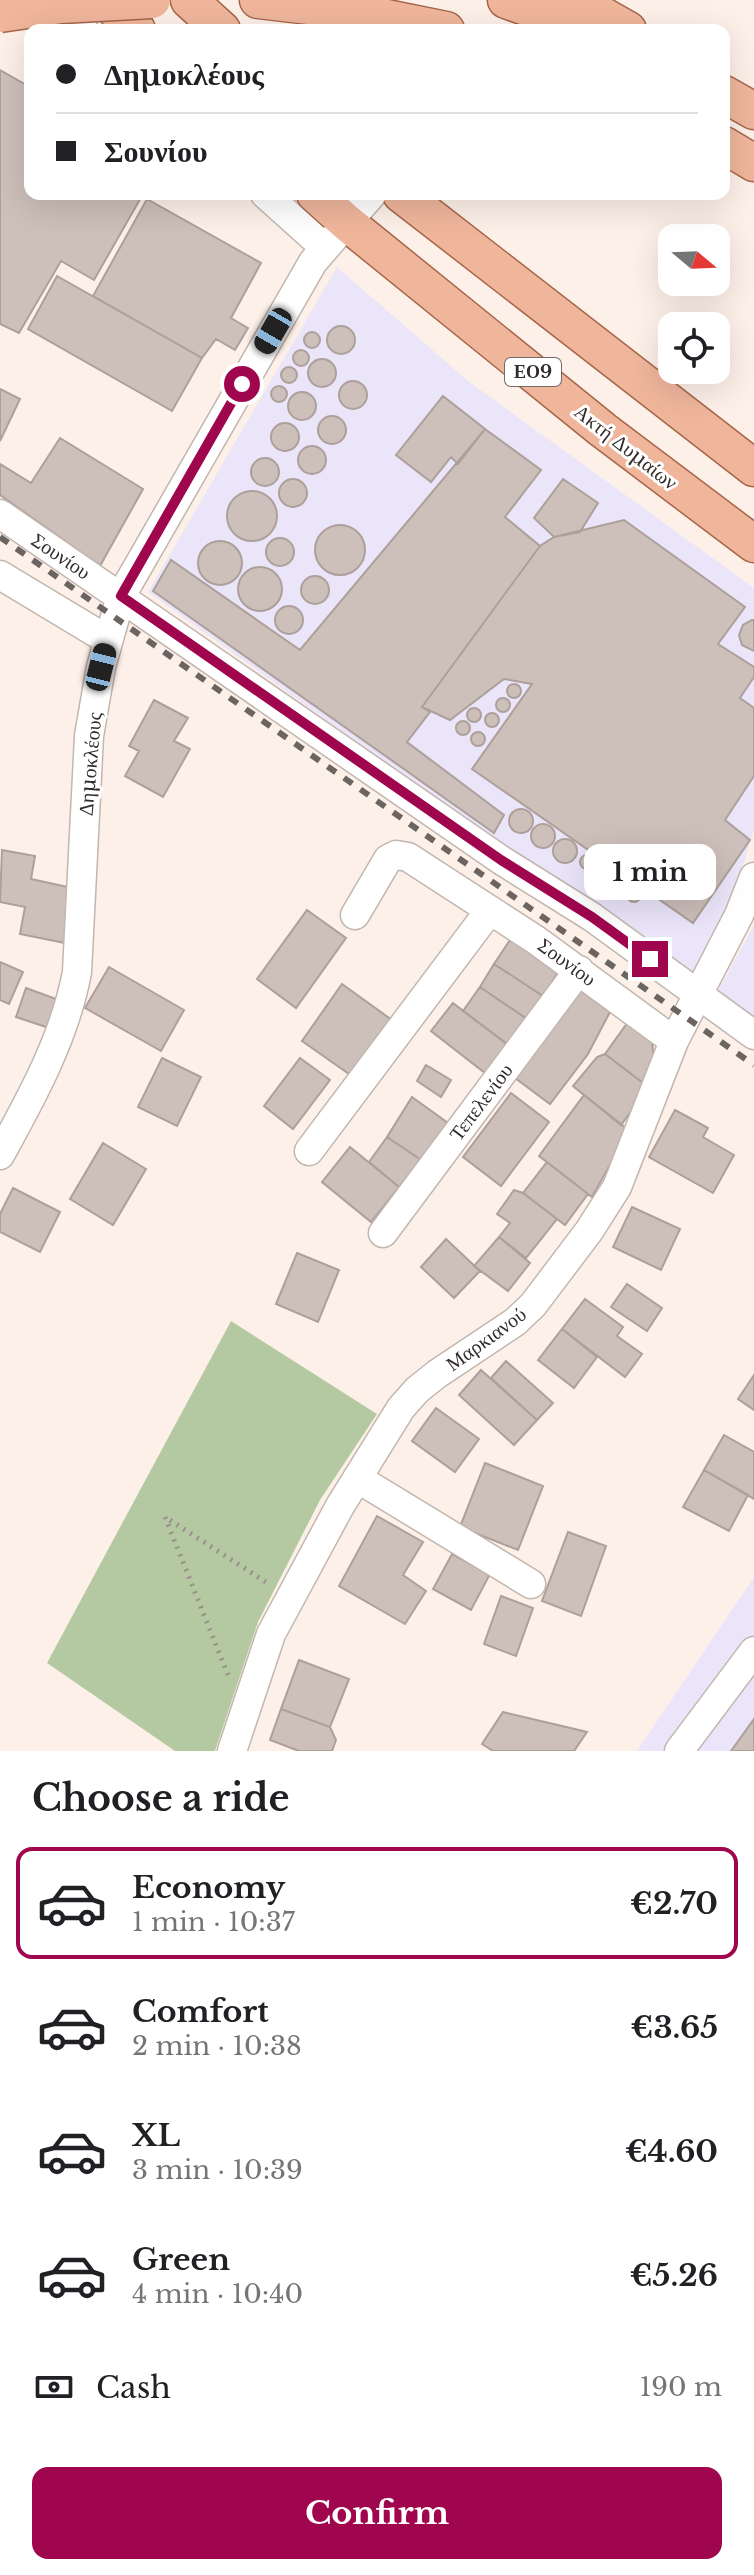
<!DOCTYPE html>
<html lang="en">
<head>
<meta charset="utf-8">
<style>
  :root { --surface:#fff; --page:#f2f2f2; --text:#202124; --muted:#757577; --line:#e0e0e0; --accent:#9f064d }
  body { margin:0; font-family:"Libre Baskerville",serif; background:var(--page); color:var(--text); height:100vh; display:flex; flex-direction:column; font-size:30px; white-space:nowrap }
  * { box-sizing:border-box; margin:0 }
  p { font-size:26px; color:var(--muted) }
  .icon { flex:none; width:44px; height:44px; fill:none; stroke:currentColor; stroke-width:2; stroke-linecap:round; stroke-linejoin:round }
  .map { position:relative; height:1751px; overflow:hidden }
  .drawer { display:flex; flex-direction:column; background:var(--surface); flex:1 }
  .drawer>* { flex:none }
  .guide { position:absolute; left:24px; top:24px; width:706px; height:176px; border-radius:16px; box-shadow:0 8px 32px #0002; display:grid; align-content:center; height:176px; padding:0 32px; background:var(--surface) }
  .needle { width:52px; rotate:109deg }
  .fabs { position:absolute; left:658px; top:224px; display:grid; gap:16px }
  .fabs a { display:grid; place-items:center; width:72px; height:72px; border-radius:16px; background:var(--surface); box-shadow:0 8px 32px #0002; font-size:40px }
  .end { position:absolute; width:36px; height:36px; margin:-18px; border:10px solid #9f064d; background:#fff; box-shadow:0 0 0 4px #fff }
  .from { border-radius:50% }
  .bubble { position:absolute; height:56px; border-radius:16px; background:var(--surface); box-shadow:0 8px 32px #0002; font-size:26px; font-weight:700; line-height:56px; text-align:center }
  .car { position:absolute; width:24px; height:48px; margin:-24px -12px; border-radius:10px; box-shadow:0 0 6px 2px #0007; background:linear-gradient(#222 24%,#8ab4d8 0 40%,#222 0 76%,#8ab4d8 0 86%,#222 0) }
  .guide b { display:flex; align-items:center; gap:28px; height:76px; font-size:30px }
  .guide b+b { border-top:2px solid var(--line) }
  .guide i { width:20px; height:20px; background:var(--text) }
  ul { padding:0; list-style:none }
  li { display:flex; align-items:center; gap:24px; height:112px; margin:0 16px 12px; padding:0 16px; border:4px solid transparent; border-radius:16px }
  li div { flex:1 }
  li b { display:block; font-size:30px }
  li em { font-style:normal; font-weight:700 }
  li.active { border-color:var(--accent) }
  li>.icon { width:72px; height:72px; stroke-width:1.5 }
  h2 { padding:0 32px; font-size:36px; line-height:96px }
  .pay { display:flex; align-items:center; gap:20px; height:88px; padding:0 32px; font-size:30px }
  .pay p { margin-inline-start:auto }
  .cta { display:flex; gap:16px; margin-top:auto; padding:16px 32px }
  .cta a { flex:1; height:92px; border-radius:16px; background:var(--accent); color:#fff; font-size:32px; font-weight:700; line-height:92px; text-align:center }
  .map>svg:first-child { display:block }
</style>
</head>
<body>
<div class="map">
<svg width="754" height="1751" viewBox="0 0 754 1751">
  <rect width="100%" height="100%" fill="#fdf0e8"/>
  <path fill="#ebe5fa" d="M337,267L468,381L754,588V829L736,890L695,974L492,839L148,592Z
    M754,925V1024L715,996Z
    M754,1577V1751H637Z"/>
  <path fill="#b4c9a1" d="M231,1321L377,1414L320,1500L258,1622L215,1751H175L47,1663Z"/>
  <path fill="#cdbfba" stroke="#ad9f9a" stroke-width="2" d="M0,70L30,87V194H143L94,280L61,261L19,333L0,324Z
    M147,199L261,263L231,318L248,328L235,350L216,339L202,358L93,296Z
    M57,276L202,358L172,411L28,329Z
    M327 340a14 14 0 1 1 28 0a14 14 0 1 1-28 0Z
    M304 340a8 8 0 1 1 16 0a8 8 0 1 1-16 0Z
    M293 358a8 8 0 1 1 16 0a8 8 0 1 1-16 0Z
    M308 373a14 14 0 1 1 28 0a14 14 0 1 1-28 0Z
    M281 375a8 8 0 1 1 16 0a8 8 0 1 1-16 0Z
    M339 395a14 14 0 1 1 28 0a14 14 0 1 1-28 0Z
    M271 394a8 8 0 1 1 16 0a8 8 0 1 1-16 0Z
    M0,389L20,399L0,441Z
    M288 406a14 14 0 1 1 28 0a14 14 0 1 1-28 0Z
    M443,396L485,429L458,464L451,457L431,482L396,455Z
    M318 430a14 14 0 1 1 28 0a14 14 0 1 1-28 0Z
    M271 437a14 14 0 1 1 28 0a14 14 0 1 1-28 0Z
    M485,429L541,470L505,517L540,546L422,707L430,712L407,742L504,815L494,833L153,591L171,560L300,650Z
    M60,438L143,489L100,566L0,495V464L31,483Z
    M298 460a14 14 0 1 1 28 0a14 14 0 1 1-28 0Z
    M251 472a14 14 0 1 1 28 0a14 14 0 1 1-28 0Z
    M279 493a14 14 0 1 1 28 0a14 14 0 1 1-28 0Z
    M563,479L598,503L580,532L554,537L534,518Z
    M227 516a25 25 0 1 1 50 0a25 25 0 1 1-50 0Z
    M624,520L745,607L718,644L754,667V677L740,698L754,708V776L725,820L750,840L693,923L472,769L532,684L504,679L450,720L422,707L540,546L554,537Z
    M315 550a25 25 0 1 1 50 0a25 25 0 1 1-50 0Z
    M266 552a14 14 0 1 1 28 0a14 14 0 1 1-28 0Z
    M198 563a22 22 0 1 1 44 0a22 22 0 1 1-44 0Z
    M238 589a22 22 0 1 1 44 0a22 22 0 1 1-44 0Z
    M301 590a14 14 0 1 1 28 0a14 14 0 1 1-28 0Z
    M275 620a14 14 0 1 1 28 0a14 14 0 1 1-28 0Z
    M752,620H754V651L742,645L739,635L743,625Z
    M507 691a7 7 0 1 1 14 0a7 7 0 1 1-14 0Z
    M496 705a7 7 0 1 1 14 0a7 7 0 1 1-14 0Z
    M154,700L188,718L174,741L190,749L163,797L125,776L139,751L129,746Z
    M467 715a7 7 0 1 1 14 0a7 7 0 1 1-14 0Z
    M485 720a7 7 0 1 1 14 0a7 7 0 1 1-14 0Z
    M456 728a7 7 0 1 1 14 0a7 7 0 1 1-14 0Z
    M471 739a7 7 0 1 1 14 0a7 7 0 1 1-14 0Z
    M509 821a12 12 0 1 1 24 0a12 12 0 1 1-24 0Z
    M531 836a12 12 0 1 1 24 0a12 12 0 1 1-24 0Z
    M553 851a12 12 0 1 1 24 0a12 12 0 1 1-24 0Z
    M2,850L35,856L31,879L77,889L65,943L20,934L25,907L0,902Z
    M580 862a7 7 0 1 1 14 0a7 7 0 1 1-14 0Z
    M595 872a7 7 0 1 1 14 0a7 7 0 1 1-14 0Z
    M611 884a7 7 0 1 1 14 0a7 7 0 1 1-14 0Z
    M627 895a7 7 0 1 1 14 0a7 7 0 1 1-14 0Z
    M307,910L346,938L296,1008L257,979Z
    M512,937L559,971L543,996L494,964Z
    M0,962L23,972L9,1004L0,1000Z
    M494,964L543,996L527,1019L480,987Z
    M109,967L184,1010L161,1051L85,1008Z
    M342,984L392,1020L352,1076L302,1041Z
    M480,987L527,1019L507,1044L463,1011Z
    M26,988L59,1000L49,1028L16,1017Z
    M577,988L610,1012L588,1054L550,1104L515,1078Z
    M453,1003L507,1044L485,1073L431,1031Z
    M628,1022L652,1039L654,1064L643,1083L605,1054Z
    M605,1054L643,1083L638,1102L621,1125L573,1086L597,1057Z
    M162,1058L201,1077L177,1126L138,1107Z
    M300,1058L330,1080L293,1129L264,1106Z
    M426,1065L451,1080L441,1097L417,1081Z
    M511,1093L549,1122L501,1186L463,1157Z
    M584,1095L626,1128L622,1134L626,1136L592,1197L539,1156Z
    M412,1097L448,1123L421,1160L387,1137Z
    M675,1110L708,1128L703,1137L734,1155L713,1193L649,1157Z
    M387,1137L421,1160L399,1187L369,1162Z
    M103,1143L146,1169L113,1225L70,1199Z
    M350,1147L399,1187L371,1222L322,1182Z
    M547,1162L588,1194L565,1225L523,1193Z
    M13,1188L60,1212L40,1252L0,1232V1214Z
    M514,1190L523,1193L557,1219L526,1258L499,1237L510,1223L497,1214Z
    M632,1207L680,1229L661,1270L613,1247Z
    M499,1237L530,1263L508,1291L474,1266Z
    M446,1239L480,1271L454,1298L421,1267Z
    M297,1253L339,1270L318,1322L276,1304Z
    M627,1284L662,1308L647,1331L611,1307Z
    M585,1299L623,1327L617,1336L642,1354L625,1377L562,1329Z
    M562,1329L597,1357L574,1388L538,1360Z
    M506,1361L553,1403L537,1420L491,1378Z
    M481,1370L537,1420L514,1445L459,1395Z
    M754,1375V1410L738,1399Z
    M436,1408L479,1439L455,1472L412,1441Z
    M724,1435L754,1452V1499L704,1470Z
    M485,1463L543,1486L518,1550L460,1527Z
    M704,1470L748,1495L729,1531L683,1507Z
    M377,1516L423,1542L403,1575L426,1591L405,1624L339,1586Z
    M568,1532L606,1546L581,1616L542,1601Z
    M452,1554L490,1574L471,1610L433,1589Z
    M501,1596L533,1608L516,1656L484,1644Z
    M299,1660L349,1679L330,1727L281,1709Z
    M281,1709L330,1727L336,1740L332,1751H299L270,1740Z
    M503,1712L587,1732L574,1751H493L482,1744Z
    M754,1719V1751H731Z"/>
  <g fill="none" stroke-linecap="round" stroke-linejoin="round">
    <defs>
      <path id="minor" d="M36,9L84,30
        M265,194L324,247
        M0,514L501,860L592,917L754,1035
        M0,575L108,640
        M355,915L388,859L396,855L408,857L536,940L674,1041
        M309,1151L490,910
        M0,1155C32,1097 65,1037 77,972L89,736L101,667L121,596L313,262L372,194
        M383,1233L579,970
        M357,1478L531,1584
        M232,1751L271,1634L340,1506L401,1408L417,1390L437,1374L515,1322L533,1305L589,1231L617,1187L674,1041L739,915L754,877
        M679,1751L754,1651"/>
      <path id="major" d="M105,0L137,30
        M189,0L222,30
        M258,0L352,11L446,30
        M506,0L590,30
        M569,0L600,14L628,30
        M724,94L754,111
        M724,145L754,163
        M315,194L346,222L603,430L754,544
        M401,194L754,468"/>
    </defs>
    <use href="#minor" stroke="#c2b6ae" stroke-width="31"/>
    <use href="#major" stroke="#a66649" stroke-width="39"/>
    <path stroke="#99908b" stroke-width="5" stroke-dasharray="2 6" stroke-linecap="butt" d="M228,1675L165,1517L269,1584"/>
    <use href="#minor" stroke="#fff" stroke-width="28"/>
    <use href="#major" stroke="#efb69c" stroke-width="36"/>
    <path stroke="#6b6460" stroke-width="6" stroke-dasharray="10 10" stroke-linecap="butt" d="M0,537L754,1065"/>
    <defs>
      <path id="major-bridge" d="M0,14L61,5L152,0"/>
    </defs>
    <use href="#major-bridge" stroke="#a66649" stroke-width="39" stroke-linecap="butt"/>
    <use href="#major-bridge" stroke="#efb69c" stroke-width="36"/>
  </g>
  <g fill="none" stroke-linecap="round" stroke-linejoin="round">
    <path stroke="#9f064d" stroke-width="10" d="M242,384L121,596L501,860L592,917L650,959"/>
  </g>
  <g text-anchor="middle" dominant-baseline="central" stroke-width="6" stroke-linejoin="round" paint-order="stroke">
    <rect fill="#fff" stroke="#6f6b6a" stroke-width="2" x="505" y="358" width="56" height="28" rx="6"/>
    <g font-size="18" font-weight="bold" fill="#312c2a">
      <text x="533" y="372">ΕΟ9</text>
    </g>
    <g font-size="20" fill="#312c2a" stroke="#fff">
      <text transform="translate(626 447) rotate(38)">Ακτή Δυμαίων</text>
      <text transform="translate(61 556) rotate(34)">Σουνίου</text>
      <text transform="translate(90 764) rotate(-85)">Δημοκλέους</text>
      <text transform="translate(567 962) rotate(36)">Σουνίου</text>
      <text transform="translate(481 1102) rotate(-53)">Τεπελενίου</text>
      <text transform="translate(486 1339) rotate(-36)">Μαρκιανού</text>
    </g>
  </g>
</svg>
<div class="fabs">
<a><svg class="needle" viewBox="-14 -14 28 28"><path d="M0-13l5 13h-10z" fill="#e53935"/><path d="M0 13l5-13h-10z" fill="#757577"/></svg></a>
<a><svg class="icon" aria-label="locate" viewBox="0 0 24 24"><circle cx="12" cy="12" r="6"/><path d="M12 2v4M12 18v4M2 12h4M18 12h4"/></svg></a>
</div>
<i class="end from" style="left:242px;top:384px"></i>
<i class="end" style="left:650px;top:959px"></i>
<div class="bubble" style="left:584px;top:844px;width:132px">1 min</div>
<i class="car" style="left:273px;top:331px;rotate:210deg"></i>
<i class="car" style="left:101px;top:667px;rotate:14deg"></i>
<div class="guide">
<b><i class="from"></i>Δημοκλέους</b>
<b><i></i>Σουνίου</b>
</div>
</div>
<section class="drawer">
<h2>Choose a ride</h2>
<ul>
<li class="active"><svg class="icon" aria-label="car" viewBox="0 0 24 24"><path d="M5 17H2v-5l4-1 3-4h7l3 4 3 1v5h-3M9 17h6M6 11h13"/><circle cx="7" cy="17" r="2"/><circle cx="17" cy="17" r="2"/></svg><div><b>Economy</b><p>1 min · 10:37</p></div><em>€2.70</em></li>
<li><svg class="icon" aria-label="car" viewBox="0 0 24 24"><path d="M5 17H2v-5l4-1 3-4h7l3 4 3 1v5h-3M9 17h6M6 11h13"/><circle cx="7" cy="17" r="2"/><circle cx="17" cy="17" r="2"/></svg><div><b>Comfort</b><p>2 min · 10:38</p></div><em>€3.65</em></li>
<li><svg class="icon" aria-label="car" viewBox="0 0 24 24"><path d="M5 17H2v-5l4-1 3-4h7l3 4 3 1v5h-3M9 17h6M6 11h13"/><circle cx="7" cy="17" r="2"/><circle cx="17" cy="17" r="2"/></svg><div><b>XL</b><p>3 min · 10:39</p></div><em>€4.60</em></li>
<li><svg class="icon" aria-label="car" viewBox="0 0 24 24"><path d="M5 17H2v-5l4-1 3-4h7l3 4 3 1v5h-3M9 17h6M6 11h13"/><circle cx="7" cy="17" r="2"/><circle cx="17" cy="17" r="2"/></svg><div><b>Green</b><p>4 min · 10:40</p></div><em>€5.26</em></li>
</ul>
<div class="pay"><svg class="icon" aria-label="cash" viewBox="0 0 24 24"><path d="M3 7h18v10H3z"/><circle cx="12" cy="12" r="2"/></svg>Cash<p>190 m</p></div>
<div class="cta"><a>Confirm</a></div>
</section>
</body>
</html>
